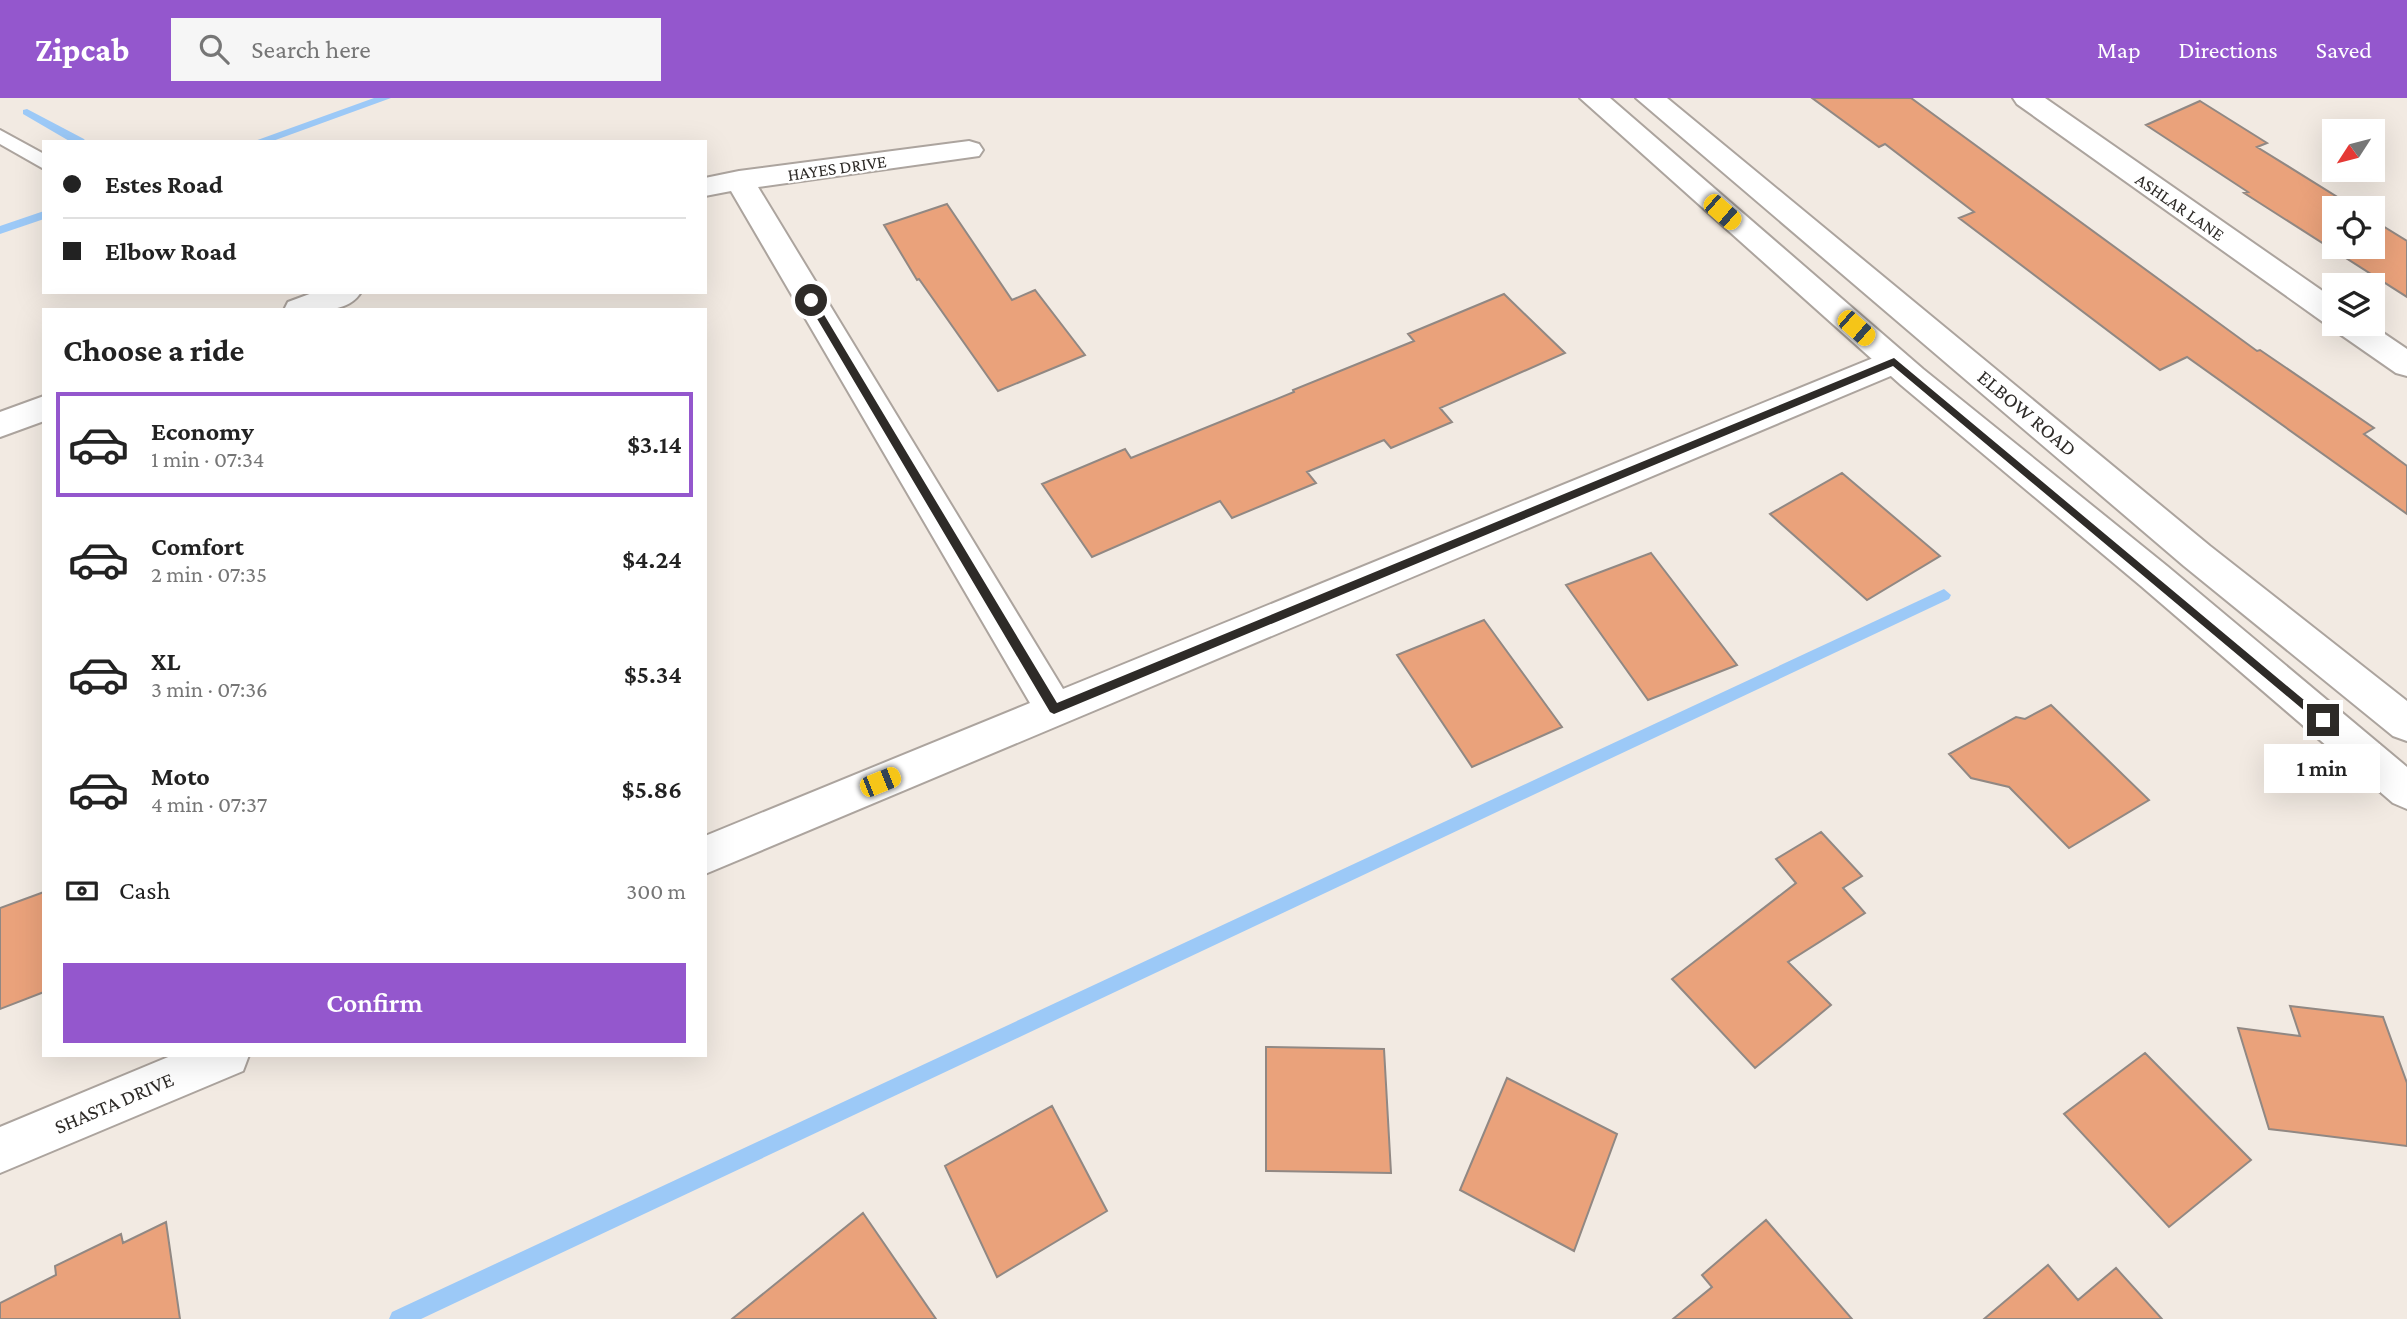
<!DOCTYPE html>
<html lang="en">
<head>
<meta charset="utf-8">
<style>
  :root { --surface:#fff; --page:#f6f6f6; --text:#222; --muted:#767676; --line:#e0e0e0; --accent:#9457cd }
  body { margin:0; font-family:"Crimson Pro",serif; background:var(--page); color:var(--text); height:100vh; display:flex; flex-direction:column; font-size:26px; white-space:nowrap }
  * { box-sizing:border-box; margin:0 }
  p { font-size:23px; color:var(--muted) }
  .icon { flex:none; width:38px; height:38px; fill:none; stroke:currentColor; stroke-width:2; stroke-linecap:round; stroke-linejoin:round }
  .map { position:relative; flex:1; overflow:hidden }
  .panel { position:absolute; left:42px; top:210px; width:665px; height:749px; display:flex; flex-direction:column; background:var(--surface); border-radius:0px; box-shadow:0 7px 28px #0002 }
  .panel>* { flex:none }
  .guide { position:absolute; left:42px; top:42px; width:665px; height:154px; border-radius:0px; box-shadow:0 7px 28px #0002; display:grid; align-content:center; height:154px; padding:0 21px; background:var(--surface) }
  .needle { width:46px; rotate:234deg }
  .fabs { position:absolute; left:2322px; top:21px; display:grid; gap:14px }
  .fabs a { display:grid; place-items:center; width:63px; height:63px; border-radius:0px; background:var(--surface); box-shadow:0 7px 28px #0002; font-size:35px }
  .end { position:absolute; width:32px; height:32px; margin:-16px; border:9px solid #2e2b28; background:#fff; box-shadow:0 0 0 4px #fff }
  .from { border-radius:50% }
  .bubble { position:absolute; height:49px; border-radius:0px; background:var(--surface); box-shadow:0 7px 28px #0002; font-size:23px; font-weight:600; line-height:49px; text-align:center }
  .car { position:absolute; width:21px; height:42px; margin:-21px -10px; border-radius:9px; box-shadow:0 0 5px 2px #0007; background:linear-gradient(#f5c518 24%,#345 0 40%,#f5c518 0 76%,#345 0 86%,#f5c518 0) }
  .guide b { display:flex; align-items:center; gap:24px; height:66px; font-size:26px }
  .guide b+b { border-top:2px solid var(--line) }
  .guide i { width:18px; height:18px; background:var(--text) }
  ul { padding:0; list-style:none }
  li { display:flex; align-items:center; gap:21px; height:105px; margin:0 14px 10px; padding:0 7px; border:4px solid transparent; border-radius:0px }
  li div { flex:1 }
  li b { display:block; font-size:26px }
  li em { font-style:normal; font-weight:600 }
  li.on { border-color:var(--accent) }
  li>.icon { width:63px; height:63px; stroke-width:1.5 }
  h2 { padding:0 21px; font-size:32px; line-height:84px }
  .pay { display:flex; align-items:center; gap:18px; height:77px; padding:0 21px; font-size:26px }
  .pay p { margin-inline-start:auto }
  .cta { display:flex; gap:14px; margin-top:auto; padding:14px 21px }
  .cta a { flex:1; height:80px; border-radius:0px; background:var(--accent); color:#fff; font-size:28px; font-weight:600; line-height:80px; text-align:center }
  header { display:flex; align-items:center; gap:42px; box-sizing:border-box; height:98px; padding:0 35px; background:var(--accent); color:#fff }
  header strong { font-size:33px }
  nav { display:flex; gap:38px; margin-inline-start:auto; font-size:24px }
  .search { width:490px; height:63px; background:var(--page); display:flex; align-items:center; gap:18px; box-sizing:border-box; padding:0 24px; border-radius:0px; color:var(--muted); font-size:26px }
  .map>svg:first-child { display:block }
</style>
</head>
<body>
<header>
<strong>Zipcab</strong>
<div class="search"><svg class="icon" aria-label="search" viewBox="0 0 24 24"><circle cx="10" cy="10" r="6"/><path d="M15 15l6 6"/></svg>Search here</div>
<nav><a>Map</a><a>Directions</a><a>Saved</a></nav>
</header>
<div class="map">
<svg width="2407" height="1221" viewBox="0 0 2407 1221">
  <rect width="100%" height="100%" fill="#f2eae2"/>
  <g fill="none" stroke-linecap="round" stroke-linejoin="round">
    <path fill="#9cc9f7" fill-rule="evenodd" d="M374,0H391L270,44H252Z
      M27,11L84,41L86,44H71L23,16V12Z
      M44,113V121L0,136V128Z
      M1944,491L1951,497L1949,501L421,1221H389L392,1214Z"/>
  </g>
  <path fill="#eaa27b" stroke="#918883" stroke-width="2" d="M1812,0H1911L2257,253L2260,252L2374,330L2364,336L2407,368V416L2187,259L2160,272L1959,120L1974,114L1885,46L1879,49Z
    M2200,3L2267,45L2257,49L2355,110H2334V149H2373V122L2407,143V199L2244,95L2248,94L2146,27Z
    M947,106L1012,202L1035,192L1085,257L998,293L919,181L917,182L884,127Z
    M1504,196L1565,255L1440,310L1452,324L1391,350L1384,342L1307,374L1316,385L1232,420L1220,403L1092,459L1042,386L1125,351L1131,360L1294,294L1293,292L1414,243L1408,236Z
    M1842,375L1940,458L1867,502L1770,416Z
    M1651,455L1737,567L1648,602L1566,487Z
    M1484,522L1562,629L1472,669L1397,557Z
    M2051,607L2149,702L2069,750L2009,689L1971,680L1949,656L2016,619L2025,621Z
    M1821,734L1862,778L1843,790L1865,815L1788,864L1831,907L1755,970L1672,881L1796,785L1776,761Z
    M44,794V894L0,911V810Z
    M2290,908L2383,919L2407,985V1048L2269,1031L2238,930L2300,938Z
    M1266,949L1384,951L1391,1075L1266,1073Z
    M2145,955L2251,1062L2169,1129L2064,1016Z
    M1507,980L1617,1036L1574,1153L1460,1092Z
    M1052,1008L1107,1113L997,1179L945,1068Z
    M863,1115L936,1221H732Z
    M1766,1122L1852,1221H1673L1712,1189L1702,1177Z
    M166,1124L180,1221H0V1205L56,1177L55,1168L121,1136L123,1145Z
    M2048,1167L2078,1202L2116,1170L2162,1221H1984Z"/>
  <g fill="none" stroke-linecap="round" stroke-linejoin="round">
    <defs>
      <path id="lane" d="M0,32L44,56V71L0,46Z"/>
      <path id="street" d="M2013,0H2045L2334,201V226H2370L2407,251V278L2396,275L2337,234L2332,226L2323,224L2017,6Z
        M969,43L979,46L983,52L979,58L758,89L1063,591L1883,256L1894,253L1905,256L1910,264L1905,272L705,776V738L1030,605L731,93L705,98V80L739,73Z
        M315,194H361C347,218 307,212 284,212L288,204Z
        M44,298V323L0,339V314Z
        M173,957H249L243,973L0,1075V1029Z"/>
      <path id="secondary" d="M1580,0H1610L1923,271L2167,468L2407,669V711L2393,705L2141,488L1901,287Z
        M1636,0H1667L2210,448L2407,603V643L2393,638L2184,468Z"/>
    </defs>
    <use href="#lane" stroke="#aca49e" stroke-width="4"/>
    <use href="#street" stroke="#aca49e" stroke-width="4"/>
    <use href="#secondary" stroke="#aca49e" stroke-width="4"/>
    <use href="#lane" fill="#fff" fill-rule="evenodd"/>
    <use href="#street" fill="#fff" fill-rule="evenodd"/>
    <use href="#secondary" fill="#fff" fill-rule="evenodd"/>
  </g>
  <path fill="#2e2b28" d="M807,200H814L1057,605L1894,260L2328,622L2323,626L2319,625L1893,268L1054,616L1050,614L806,202Z"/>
  <g text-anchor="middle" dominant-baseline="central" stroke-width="5" stroke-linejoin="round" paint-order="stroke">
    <g font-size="18" fill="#2e2b28" stroke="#fff">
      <text transform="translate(837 70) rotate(-8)">HAYES DRIVE</text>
      <text transform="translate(2180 109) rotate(35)">ASHLAR LANE</text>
    </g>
    <g font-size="21" fill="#2e2b28" stroke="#fff">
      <text transform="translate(2027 315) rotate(40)">ELBOW ROAD</text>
      <text transform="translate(114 1005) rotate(-23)">SHASTA DRIVE</text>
    </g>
  </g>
</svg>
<div class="fabs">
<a><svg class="needle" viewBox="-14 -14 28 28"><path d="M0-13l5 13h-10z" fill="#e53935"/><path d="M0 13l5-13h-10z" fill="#767676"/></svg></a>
<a><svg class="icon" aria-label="locate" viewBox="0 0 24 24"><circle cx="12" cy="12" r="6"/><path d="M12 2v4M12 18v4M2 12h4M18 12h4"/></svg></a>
<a><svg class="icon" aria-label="layers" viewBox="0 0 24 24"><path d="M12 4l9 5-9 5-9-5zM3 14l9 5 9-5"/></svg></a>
</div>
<i class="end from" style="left:811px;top:202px"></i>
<i class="end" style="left:2323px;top:622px"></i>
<div class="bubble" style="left:2264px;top:646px;width:116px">1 min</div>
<i class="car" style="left:1722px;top:114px;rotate:131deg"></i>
<i class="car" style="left:1856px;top:230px;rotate:131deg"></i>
<i class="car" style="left:880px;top:684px;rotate:68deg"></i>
<div class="guide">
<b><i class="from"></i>Estes Road</b>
<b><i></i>Elbow Road</b>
</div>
<section class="panel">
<h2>Choose a ride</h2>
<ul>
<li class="on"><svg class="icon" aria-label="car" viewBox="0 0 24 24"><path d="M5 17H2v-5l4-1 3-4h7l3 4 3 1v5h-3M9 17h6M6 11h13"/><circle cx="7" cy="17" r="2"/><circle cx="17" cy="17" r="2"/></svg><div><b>Economy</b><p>1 min · 07:34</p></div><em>$3.14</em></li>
<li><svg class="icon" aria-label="car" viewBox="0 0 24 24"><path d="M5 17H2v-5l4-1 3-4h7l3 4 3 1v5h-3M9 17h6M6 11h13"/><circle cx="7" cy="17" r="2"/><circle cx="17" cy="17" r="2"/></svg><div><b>Comfort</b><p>2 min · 07:35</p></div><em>$4.24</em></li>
<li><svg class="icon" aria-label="car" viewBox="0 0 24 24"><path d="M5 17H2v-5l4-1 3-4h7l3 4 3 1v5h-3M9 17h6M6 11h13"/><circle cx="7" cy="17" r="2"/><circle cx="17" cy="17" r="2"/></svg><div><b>XL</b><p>3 min · 07:36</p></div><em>$5.34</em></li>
<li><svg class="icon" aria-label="car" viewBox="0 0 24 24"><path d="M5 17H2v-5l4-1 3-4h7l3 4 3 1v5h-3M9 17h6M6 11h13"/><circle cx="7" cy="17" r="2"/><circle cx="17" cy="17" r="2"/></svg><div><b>Moto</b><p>4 min · 07:37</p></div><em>$5.86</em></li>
</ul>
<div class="pay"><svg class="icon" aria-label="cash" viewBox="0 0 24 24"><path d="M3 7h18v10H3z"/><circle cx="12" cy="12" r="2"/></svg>Cash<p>300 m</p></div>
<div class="cta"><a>Confirm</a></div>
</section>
</div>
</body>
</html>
